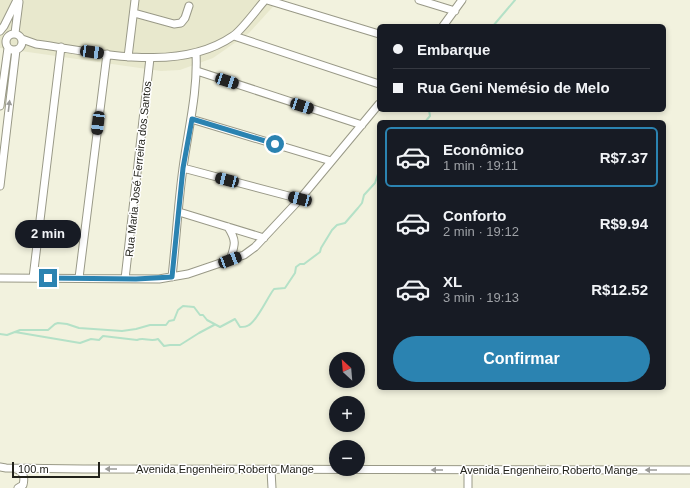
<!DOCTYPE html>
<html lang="pt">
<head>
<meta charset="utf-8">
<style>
  :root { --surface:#171b24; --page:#20242c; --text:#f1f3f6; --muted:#9ea1a6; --line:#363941; --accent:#2b83b1 }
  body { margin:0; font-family:Helvetica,sans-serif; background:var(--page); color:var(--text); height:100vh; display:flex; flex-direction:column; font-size:15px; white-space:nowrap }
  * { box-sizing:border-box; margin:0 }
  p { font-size:13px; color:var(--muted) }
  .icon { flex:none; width:22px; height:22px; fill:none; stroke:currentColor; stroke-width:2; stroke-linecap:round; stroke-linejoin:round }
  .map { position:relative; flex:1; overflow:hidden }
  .details { position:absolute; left:377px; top:120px; width:289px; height:270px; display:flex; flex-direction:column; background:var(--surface); border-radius:6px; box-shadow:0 2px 6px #0003 }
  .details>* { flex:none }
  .hud { position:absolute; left:377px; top:24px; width:289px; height:88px; border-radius:6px; box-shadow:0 2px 6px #0003; display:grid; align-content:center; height:88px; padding:0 16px; background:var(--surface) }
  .needle { width:26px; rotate:334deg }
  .tools { position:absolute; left:329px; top:352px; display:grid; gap:8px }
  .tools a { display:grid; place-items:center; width:36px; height:36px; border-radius:50%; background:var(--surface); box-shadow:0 2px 6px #0003; font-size:20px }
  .scale { position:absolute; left:12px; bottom:10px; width:88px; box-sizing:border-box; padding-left:4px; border:2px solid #21211a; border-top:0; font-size:11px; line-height:14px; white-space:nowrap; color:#21211a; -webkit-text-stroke:3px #fff; paint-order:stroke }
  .end { position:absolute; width:18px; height:18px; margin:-9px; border:5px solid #2b83b1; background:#fff; box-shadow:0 0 0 2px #fff }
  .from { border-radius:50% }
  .bubble { position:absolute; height:28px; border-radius:14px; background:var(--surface); box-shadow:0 2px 6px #0003; font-size:13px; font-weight:600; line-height:28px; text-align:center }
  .car { position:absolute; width:12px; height:24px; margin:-12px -6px; border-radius:5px; box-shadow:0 0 3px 1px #0007; background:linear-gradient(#222 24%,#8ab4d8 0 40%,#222 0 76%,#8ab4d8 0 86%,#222 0) }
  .hud b { display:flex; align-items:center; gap:14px; height:38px; font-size:15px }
  .hud b+b { border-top:1px solid var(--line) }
  .hud i { width:10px; height:10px; background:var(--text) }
  ul { padding:7px 0 0; list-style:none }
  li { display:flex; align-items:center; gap:12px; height:60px; margin:0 8px 6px; padding:0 8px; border:2px solid transparent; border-radius:6px }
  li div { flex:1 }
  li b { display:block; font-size:15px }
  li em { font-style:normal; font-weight:600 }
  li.selected { border-color:var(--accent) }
  li>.icon { width:36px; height:36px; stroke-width:1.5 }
  .cta { display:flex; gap:8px; margin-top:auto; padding:8px 16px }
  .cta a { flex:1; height:46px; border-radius:24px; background:var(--accent); color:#fff; font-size:16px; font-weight:600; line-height:46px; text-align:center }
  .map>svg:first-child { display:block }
</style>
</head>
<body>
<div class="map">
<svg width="690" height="488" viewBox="0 0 690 488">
  <rect width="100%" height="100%" fill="#f2f2de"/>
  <path fill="#e8e8cd" d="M0,0H279L249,33L213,58L180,70L161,71L0,48Z"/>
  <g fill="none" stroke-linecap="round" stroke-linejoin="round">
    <path stroke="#b4e1c7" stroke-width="2" d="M493,26L515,0
      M425,122L430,116L429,110
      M15,332L80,343L91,339L99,340L103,336L137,340C144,337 150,342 158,339L164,346L170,345H180L199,333L214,325
      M0,334L7,335L20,330H48L55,324L58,323L67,324L79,328L122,331L136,329L150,325H166L169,321L174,320L178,310L183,306L194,307L200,315H203L207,320L220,327L235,319L240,327C243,327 246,327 249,325C257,321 267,298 274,289L285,288L295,273L296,267L300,264H304L320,252L321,248L332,230L337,225L345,223L358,208L362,203L364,195L375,183L379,171"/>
    <defs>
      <path id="minor" d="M267,0L379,34
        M419,0L455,11
        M134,13L174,24L181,23L185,18L189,6
        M443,26L462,0
        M0,31L4,26L17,0
        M15,33L19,2
        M6 42a8 8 0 1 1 16 0a8 8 0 1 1-16 0Z
        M234,36L379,84
        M22,39L36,44C97,52 178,74 233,36C242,30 257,9 265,0
        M128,57L135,0
        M197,71L362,125
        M0,106L8,48
        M191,119L331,161
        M183,168L300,199
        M0,186L16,50
        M179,212L264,238
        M228,227C237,241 235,245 230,260
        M172,277C176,241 178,204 183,168C188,130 198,92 196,53
        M0,278L159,279L188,274L244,255L255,247L300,199L379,104
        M33,278L61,47
        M79,278L107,54
        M125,279L150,58
        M0,467L6,468L83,469L690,470
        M16,469C24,472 25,477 23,485L18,488
        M271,470L272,488
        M468,488V470"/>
    </defs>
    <use href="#minor" stroke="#999987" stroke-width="9"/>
    <use href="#minor" stroke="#fff" stroke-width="7"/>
  </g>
  <defs><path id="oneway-solid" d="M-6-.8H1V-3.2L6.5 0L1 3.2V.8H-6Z"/></defs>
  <g fill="#9b9b98">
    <use href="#oneway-solid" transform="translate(9 106) rotate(-83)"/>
    <use href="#oneway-solid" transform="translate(111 469) rotate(-180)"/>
    <use href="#oneway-solid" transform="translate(437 470) rotate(-180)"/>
    <use href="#oneway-solid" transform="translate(651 470) rotate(-180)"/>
  </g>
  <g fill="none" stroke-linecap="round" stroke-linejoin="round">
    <path stroke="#2b83b1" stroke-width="5" d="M48,278L136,279L172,277L183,168L192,119L275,144"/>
  </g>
  <g text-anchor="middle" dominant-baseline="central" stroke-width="3" stroke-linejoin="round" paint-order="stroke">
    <g font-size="11" fill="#21211a" stroke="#fff">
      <text transform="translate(138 169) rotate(-84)">Rua Maria José Ferreira dos Santos</text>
      <text x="225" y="469">Avenida Engenheiro Roberto Mange</text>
      <text x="549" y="470">Avenida Engenheiro Roberto Mange</text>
    </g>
  </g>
</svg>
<div class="tools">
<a><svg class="needle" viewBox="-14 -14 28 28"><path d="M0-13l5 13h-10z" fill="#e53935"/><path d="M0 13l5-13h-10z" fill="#9ea1a6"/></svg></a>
<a>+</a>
<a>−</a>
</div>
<div class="scale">100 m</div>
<i class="end from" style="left:275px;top:144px"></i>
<i class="end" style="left:48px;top:278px"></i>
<div class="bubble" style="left:15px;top:220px;width:66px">2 min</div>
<i class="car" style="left:92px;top:52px;rotate:98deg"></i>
<i class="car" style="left:227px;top:81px;rotate:108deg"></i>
<i class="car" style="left:302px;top:106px;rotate:108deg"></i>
<i class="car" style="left:98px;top:123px;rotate:187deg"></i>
<i class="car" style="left:227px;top:180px;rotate:285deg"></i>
<i class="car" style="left:300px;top:199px;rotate:285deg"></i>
<i class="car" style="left:230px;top:260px;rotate:69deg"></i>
<div class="hud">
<b><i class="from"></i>Embarque</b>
<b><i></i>Rua Geni Nemésio de Melo</b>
</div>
<section class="details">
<ul>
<li class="selected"><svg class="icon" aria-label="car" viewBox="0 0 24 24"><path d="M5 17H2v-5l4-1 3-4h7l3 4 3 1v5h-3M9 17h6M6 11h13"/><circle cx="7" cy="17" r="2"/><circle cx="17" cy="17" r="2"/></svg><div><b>Econômico</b><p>1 min · 19:11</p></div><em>R$7.37</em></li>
<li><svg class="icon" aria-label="car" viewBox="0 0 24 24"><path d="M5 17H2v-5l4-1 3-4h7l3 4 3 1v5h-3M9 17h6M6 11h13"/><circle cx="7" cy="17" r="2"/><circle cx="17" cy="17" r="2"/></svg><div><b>Conforto</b><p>2 min · 19:12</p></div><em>R$9.94</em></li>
<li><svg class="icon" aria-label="car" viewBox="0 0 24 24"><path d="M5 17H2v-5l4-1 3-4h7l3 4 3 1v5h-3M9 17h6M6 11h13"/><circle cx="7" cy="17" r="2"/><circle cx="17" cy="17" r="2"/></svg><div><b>XL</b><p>3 min · 19:13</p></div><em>R$12.52</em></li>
</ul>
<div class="cta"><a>Confirmar</a></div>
</section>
</div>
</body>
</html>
